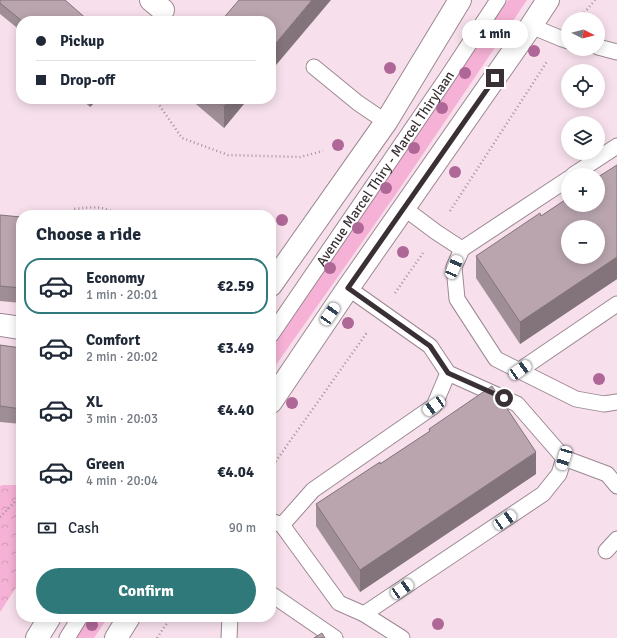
<!DOCTYPE html>
<html lang="en">
<head>
<meta charset="utf-8">
<style>
  :root { --surface:#fff; --page:#f2f2f3; --text:#1f2937; --muted:#747a83; --line:#e0e1e3; --accent:#30797a }
  body { margin:0; font-family:Signika,sans-serif; background:var(--page); color:var(--text); height:100vh; display:flex; flex-direction:column; font-size:15px; white-space:nowrap }
  * { box-sizing:border-box; margin:0 }
  p { font-size:13px; color:var(--muted) }
  .icon { flex:none; width:22px; height:22px; fill:none; stroke:currentColor; stroke-width:2; stroke-linecap:round; stroke-linejoin:round }
  .map { position:relative; flex:1; overflow:hidden }
  .panel { position:absolute; left:16px; top:210px; width:260px; height:412px; display:flex; flex-direction:column; background:var(--surface); border-radius:16px; box-shadow:0 2px 10px #0003 }
  .panel>* { flex:none }
  .hud { position:absolute; left:16px; top:16px; width:260px; height:88px; border-radius:16px; box-shadow:0 2px 10px #0003; display:grid; align-content:center; height:88px; padding:0 20px; background:var(--surface) }
  .needle { width:26px; rotate:96deg }
  .tools { position:absolute; left:561px; top:12px; display:grid; gap:8px }
  .tools a { display:grid; place-items:center; width:44px; height:44px; border-radius:50%; background:var(--surface); box-shadow:0 2px 10px #0003; font-size:20px }
  .end { position:absolute; width:18px; height:18px; margin:-9px; border:5px solid #393035; background:#fff; box-shadow:0 0 0 2px #fff }
  .from { border-radius:50% }
  .bubble { position:absolute; height:28px; border-radius:14px; background:var(--surface); box-shadow:0 2px 10px #0003; font-size:13px; font-weight:700; line-height:28px; text-align:center }
  .car { position:absolute; width:12px; height:24px; margin:-12px -6px; border-radius:5px; box-shadow:0 0 3px 1px #0007; background:linear-gradient(#fff 24%,#345 0 40%,#fff 0 76%,#345 0 86%,#fff 0) }
  .hud b { display:flex; align-items:center; gap:14px; height:38px; font-size:15px }
  .hud b+b { border-top:1px solid var(--line) }
  .hud i { width:10px; height:10px; background:var(--text) }
  ul { padding:0; list-style:none }
  li { display:flex; align-items:center; gap:12px; height:56px; margin:0 8px 6px; padding:0 12px; border:2px solid transparent; border-radius:16px }
  li div { flex:1 }
  li b { display:block; font-size:15px }
  li em { font-style:normal; font-weight:700 }
  li.active { border-color:var(--accent) }
  li>.icon { width:36px; height:36px; stroke-width:1.5 }
  h2 { padding:0 20px; font-size:18px; line-height:48px }
  .pay { display:flex; align-items:center; gap:10px; height:44px; padding:0 20px; font-size:15px }
  .pay p { margin-inline-start:auto }
  .action { display:flex; gap:8px; margin-top:auto; padding:8px 20px }
  .action a { flex:1; height:46px; border-radius:24px; background:var(--accent); color:#fff; font-size:16px; font-weight:700; line-height:46px; text-align:center }
  .map>svg:first-child { display:block }
</style>
</head>
<body>
<div class="map">
<svg width="617" height="638" viewBox="0 0 617 638">
  <defs>
    <pattern id="forest-crowns" width="20" height="18" patternUnits="userSpaceOnUse"><rect width="20" height="18" fill="#f6b2d6"/><path d="M2 6a3 3 0 1 1 6 0M12 15a3 3 0 1 1 6 0" fill="none" stroke="#d499b8"/></pattern>
  </defs>
  <rect width="100%" height="100%" fill="#f7e0ec"/>
  <path fill="#f6b2d6" d="M508,0H527L396,194L271,372V343L372,201Z
    M88,617H108L94,638H74Z"/>
  <path fill="url(#forest-crowns)" d="M3,485H21V580L0,612V486Z"/>
  <g fill="none" stroke-linecap="round" stroke-linejoin="round">
    <defs>
      <g id="service">
        <path d="M531,26L562,39L568,41"/>
        <path d="M598,47L617,52"/>
        <path d="M314,67L358,103L386,122"/>
        <path d="M573,175L617,146"/>
        <path d="M404,208L436,232L462,249L568,179"/>
        <path d="M462,249L454,267L457,299L496,359L576,399L604,404L617,402"/>
        <path d="M348,288L430,346L448,373L517,404L564,458L607,474L617,486"/>
        <path id="s1" d="M271,335L448,76L498,0"/>
        <path d="M520,370L617,304"/>
        <path d="M271,521L282,525L339,603L364,614L402,638"/>
        <path d="M282,525L313,490L434,406L448,373"/>
        <path d="M606,551L617,539"/>
        <path d="M271,594L335,638"/>
        <path d="M364,614L543,494L559,474L564,458"/>
        <path d="M67,638L80,617"/>
        <path d="M229,638L230,617"/>
      </g>
      <path id="pedestrian" d="M0,325L21,328"/>
      <path id="minor" d="M151,0L163,10"/>
      <path id="secondary" d="M271,285L386,122L460,0
        M271,402L348,288L531,26L548,0
        M37,638L50,617
        M116,638L129,617"/>
    </defs>
    <use href="#service" stroke="#9c8892" stroke-width="17"/>
    <use href="#pedestrian" stroke="#9c8892" stroke-width="24"/>
    <use href="#minor" stroke="#9c8892" stroke-width="24"/>
    <use href="#secondary" stroke="#9c8892" stroke-width="24"/>
    <path stroke="#a3929b" stroke-width="2.5" stroke-dasharray="1 3" stroke-linecap="butt" d="M579,19L595,0
      M155,99L182,138L228,155L300,157L323,151
      M450,211L548,60
      M69,215L74,209C92,207 103,205 118,215
      M395,293L423,253
      M271,468L368,331
      M0,517L13,504L21,494
      M157,638L171,617"/>
    <use href="#service" stroke="#fff" stroke-width="15"/>
    <use href="#pedestrian" stroke="#fff" stroke-width="22"/>
    <use href="#minor" stroke="#fff" stroke-width="22"/>
    <use href="#secondary" stroke="#fff" stroke-width="22"/>
  </g>
  <g fill="#ae6797">
    <circle cx="493" cy="33" r="6"/>
    <circle cx="534" cy="51" r="6"/>
    <circle cx="390" cy="68" r="6"/>
    <circle cx="465" cy="73" r="6"/>
    <circle cx="442" cy="108" r="6"/>
    <circle cx="338" cy="145" r="6"/>
    <circle cx="414" cy="148" r="6"/>
    <circle cx="455" cy="172" r="6"/>
    <circle cx="386" cy="188" r="6"/>
    <circle cx="282" cy="220" r="6"/>
    <circle cx="358" cy="228" r="6"/>
    <circle cx="403" cy="252" r="6"/>
    <circle cx="330" cy="268" r="6"/>
    <circle cx="348" cy="323" r="6"/>
    <circle cx="599" cy="379" r="6"/>
    <circle cx="292" cy="403" r="6"/>
    <circle cx="438" cy="624" r="6"/>
    <circle cx="92" cy="625" r="6"/>
  </g>
  <path fill="#a08e96" d="M0,0L89,21H21V31L0,14Z
    M81,99H98L90,107Z
    M190,99H248L224,128Z
    M617,165V279L520,344L476,278V256L541,216Z
    M0,215L21,217V303L0,301Z
    M0,345L21,348V424L0,422Z
    M429,429L536,474L360,592L316,526V504L380,464L429,432Z"/>
  <path fill="#82747a" d="M312,0H331L271,71V49Z
    M90,99H98L90,107Z
    M229,99H248L224,128V106Z
    M617,257V279L520,344V322Z
    M536,452V474L360,592V570Z"/>
  <path fill="#baa5af" stroke="#82747a" fill-rule="evenodd" d="M0,0H65L89,21H22L0,3Z
    M239,0H312L271,49V21H221Z
    M216,99H229L224,106Z
    M617,165V257L520,322L476,256L540,213L541,216L568,198V205H598V177ZM568,227H598V257H568Z
    M0,215L21,217V288L0,286Z
    M0,345L21,348V409L0,406Z
    M492,386L536,452L360,570L316,504L380,462V464L430,431L429,429Z
    M322,633L325,638H314Z"/>
  <g fill="none" stroke-linecap="round" stroke-linejoin="round">
    <path stroke="#393035" stroke-width="5" d="M495,78L348,288L430,346L448,373L504,398"/>
  </g>
  <g text-anchor="middle" dominant-baseline="central" stroke-width="3" stroke-linejoin="round" paint-order="stroke">
    <g font-size="14" fill="#393035" stroke="#f7e0ec">
      <text stroke="none"><textPath href="#s1" startOffset="202">Avenue Marcel Thiry - Marcel Thirylaan</textPath></text>
    </g>
  </g>
</svg>
<div class="tools">
<a><svg class="needle" viewBox="-14 -14 28 28"><path d="M0-13l5 13h-10z" fill="#e53935"/><path d="M0 13l5-13h-10z" fill="#747a83"/></svg></a>
<a><svg class="icon" aria-label="locate" viewBox="0 0 24 24"><circle cx="12" cy="12" r="6"/><path d="M12 2v4M12 18v4M2 12h4M18 12h4"/></svg></a>
<a><svg class="icon" aria-label="layers" viewBox="0 0 24 24"><path d="M12 4l9 5-9 5-9-5zM3 14l9 5 9-5"/></svg></a>
<a>+</a>
<a>−</a>
</div>
<i class="end from" style="left:504px;top:398px"></i>
<i class="end" style="left:495px;top:78px"></i>
<div class="bubble" style="left:462px;top:20px;width:66px">1 min</div>
<i class="car" style="left:454px;top:267px;rotate:23deg"></i>
<i class="car" style="left:330px;top:314px;rotate:34deg"></i>
<i class="car" style="left:520px;top:370px;rotate:55deg"></i>
<i class="car" style="left:434px;top:406px;rotate:235deg"></i>
<i class="car" style="left:564px;top:458px;rotate:197deg"></i>
<i class="car" style="left:505px;top:520px;rotate:56deg"></i>
<i class="car" style="left:402px;top:589px;rotate:56deg"></i>
<div class="hud">
<b><i class="from"></i>Pickup</b>
<b><i></i>Drop-off</b>
</div>
<section class="panel">
<h2>Choose a ride</h2>
<ul>
<li class="active"><svg class="icon" aria-label="car" viewBox="0 0 24 24"><path d="M5 17H2v-5l4-1 3-4h7l3 4 3 1v5h-3M9 17h6M6 11h13"/><circle cx="7" cy="17" r="2"/><circle cx="17" cy="17" r="2"/></svg><div><b>Economy</b><p>1 min · 20:01</p></div><em>€2.59</em></li>
<li><svg class="icon" aria-label="car" viewBox="0 0 24 24"><path d="M5 17H2v-5l4-1 3-4h7l3 4 3 1v5h-3M9 17h6M6 11h13"/><circle cx="7" cy="17" r="2"/><circle cx="17" cy="17" r="2"/></svg><div><b>Comfort</b><p>2 min · 20:02</p></div><em>€3.49</em></li>
<li><svg class="icon" aria-label="car" viewBox="0 0 24 24"><path d="M5 17H2v-5l4-1 3-4h7l3 4 3 1v5h-3M9 17h6M6 11h13"/><circle cx="7" cy="17" r="2"/><circle cx="17" cy="17" r="2"/></svg><div><b>XL</b><p>3 min · 20:03</p></div><em>€4.40</em></li>
<li><svg class="icon" aria-label="car" viewBox="0 0 24 24"><path d="M5 17H2v-5l4-1 3-4h7l3 4 3 1v5h-3M9 17h6M6 11h13"/><circle cx="7" cy="17" r="2"/><circle cx="17" cy="17" r="2"/></svg><div><b>Green</b><p>4 min · 20:04</p></div><em>€4.04</em></li>
</ul>
<div class="pay"><svg class="icon" aria-label="cash" viewBox="0 0 24 24"><path d="M3 7h18v10H3z"/><circle cx="12" cy="12" r="2"/></svg>Cash<p>90 m</p></div>
<div class="action"><a>Confirm</a></div>
</section>
</div>
</body>
</html>
